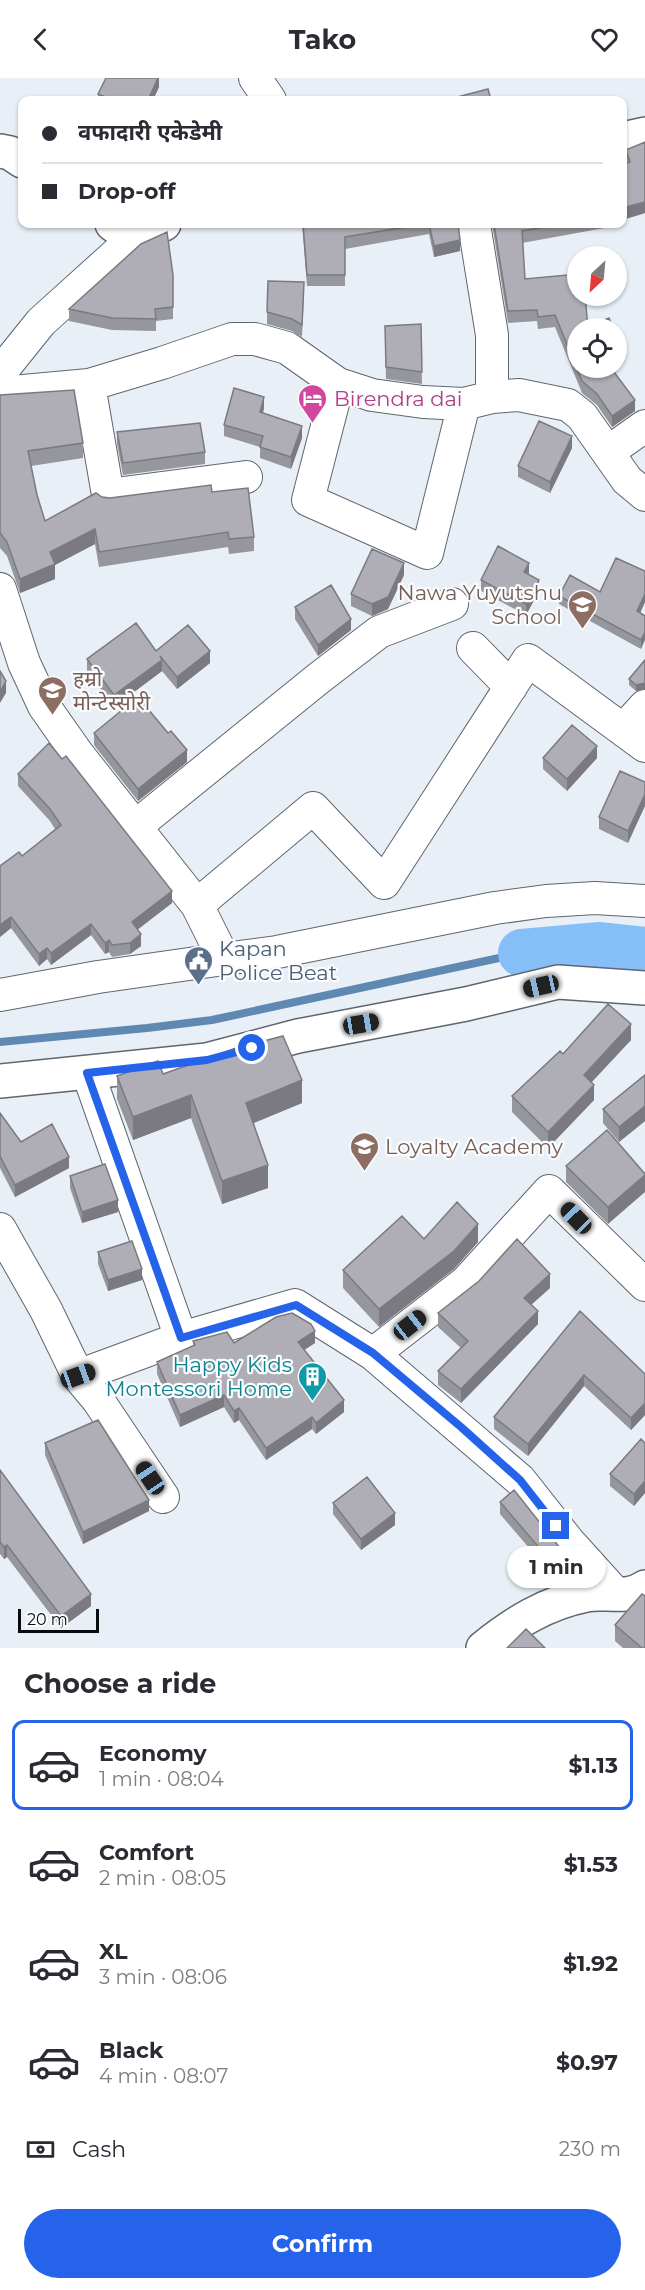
<!DOCTYPE html>
<html lang="en">
<head>
<meta charset="utf-8">
<style>
  :root { --surface:#fff; --page:#f2f2f3; --text:#2b2b33; --muted:#7c7c81; --line:#e1e1e2; --accent:#2563eb }
  body { margin:0; font-family:Montserrat,"Noto Sans Devanagari",sans-serif; background:var(--page); color:var(--text); height:100vh; display:flex; flex-direction:column; font-size:22px; white-space:nowrap }
  * { box-sizing:border-box; margin:0 }
  p { font-size:20px; color:var(--muted) }
  .icon { flex:none; width:33px; height:33px; fill:none; stroke:currentColor; stroke-width:2; stroke-linecap:round; stroke-linejoin:round }
  .map { position:relative; height:1570px; overflow:hidden }
  .drawer { display:flex; flex-direction:column; background:var(--surface); flex:1 }
  .drawer>* { flex:none }
  .guide { position:absolute; left:18px; top:18px; width:609px; height:132px; border-radius:12px; box-shadow:0 2px 4px #0004; display:grid; align-content:center; height:132px; padding:0 24px; background:var(--surface) }
  .needle { width:39px; rotate:206deg }
  .tools { position:absolute; left:567px; top:168px; display:grid; gap:12px }
  .tools a { display:grid; place-items:center; width:60px; height:60px; border-radius:50%; background:var(--surface); box-shadow:0 2px 4px #0004; font-size:30px }
  .scale { position:absolute; left:18px; bottom:15px; width:81px; box-sizing:border-box; padding-left:6px; border:3px solid #090c0e; border-top:0; font-size:16px; line-height:21px; white-space:nowrap; color:#090c0e; -webkit-text-stroke:4px #fafcfd; paint-order:stroke }
  .end { position:absolute; width:27px; height:27px; margin:-14px; border:8px solid #2563eb; background:#fff; box-shadow:0 0 0 3px #fff }
  .from { border-radius:50% }
  .bubble { position:absolute; height:42px; border-radius:21px; background:var(--surface); box-shadow:0 2px 4px #0004; font-size:20px; font-weight:700; line-height:42px; text-align:center }
  .car { position:absolute; width:18px; height:36px; margin:-18px -9px; border-radius:8px; box-shadow:0 0 4px 2px #0007; background:linear-gradient(#222 24%,#8ab4d8 0 40%,#222 0 76%,#8ab4d8 0 86%,#222 0) }
  .guide b { display:flex; align-items:center; gap:21px; height:57px; font-size:22px }
  .guide b+b { border-top:2px solid var(--line) }
  .guide i { width:15px; height:15px; background:var(--text) }
  ul { padding:0; list-style:none }
  li { display:flex; align-items:center; gap:18px; height:90px; margin:0 12px 9px; padding:0 12px; border:3px solid transparent; border-radius:12px }
  li div { flex:1 }
  li b { display:block; font-size:22px }
  li em { font-style:normal; font-weight:700 }
  li.on { border-color:var(--accent) }
  li>.icon { width:54px; height:54px; stroke-width:1.5 }
  h2 { padding:0 24px; font-size:27px; line-height:72px }
  .pay { display:flex; align-items:center; gap:15px; height:66px; padding:0 24px; font-size:22px }
  .pay p { margin-inline-start:auto }
  .primary-button { display:flex; gap:12px; margin-top:auto; padding:12px 24px }
  .primary-button a { flex:1; height:69px; border-radius:36px; background:var(--accent); color:#fff; font-size:24px; font-weight:700; line-height:69px; text-align:center }
  header { display:flex; justify-content:space-between; align-items:center; height:78px; padding:0 24px; background:var(--surface); font-size:27px; font-weight:700 }
  .map>svg:first-child { display:block }
</style>
</head>
<body>
<header><svg class="icon" aria-label="back" viewBox="0 0 24 24"><path d="M15 5l-7 7 7 7"/></svg>Tako<svg class="icon" aria-label="heart" viewBox="0 0 24 24"><path d="M12 20l-8-8c-3-5 5-10 8-4 3-6 11-1 8 4z"/></svg></header>
<div class="map">
<svg width="645" height="1570" viewBox="0 0 645 1570">
  <rect width="100%" height="100%" fill="#e8eff7"/>
  <g fill="none" stroke-linecap="round" stroke-linejoin="round">
    <path stroke="#6089b2" stroke-width="8" d="M0,964L147,950L212,942L522,875"/>
    <path stroke="#86bff8" stroke-width="48" d="M522,875L600,868L645,873"/>
    <defs>
      <path id="minor" d="M255,0L270,22
        M474,146L492,257V319
        M0,295L41,244L133,161
        M338,306L308,422L427,475L464,326
        M89,307L108,417L246,399
        M0,315L89,307L162,285L232,261H255L287,270L338,306L372,317L423,324L464,326L492,319L519,317L568,327L582,338L627,402L645,417
        M608,374L645,348
        M0,511L24,585L44,628L77,675L197,827L224,881L277,874L495,830L546,823L595,820L645,823
        M473,570L511,609
        M624,651L645,628
        M136,748L319,600L379,554L452,526
        M197,827L313,730L384,805L528,582L645,668
        M0,917L98,899L224,881
        M88,995L181,1260
        M0,1151L46,1232L78,1298L98,1322L163,1419
        M373,1276L466,1204L549,1113L645,1207
        M78,1298L181,1260L295,1227L373,1276L520,1402L569,1464L616,1516"/>
      <path id="tertiary" d="M622,61L645,56
        M0,73L10,75L22,83
        M112,146L133,161L164,146
        M0,1003L207,982L298,958L466,926L558,904L645,910
        M483,1570C514,1545 546,1525 586,1517C605,1513 627,1522 645,1509"/>
    </defs>
    <use href="#minor" stroke="#5f666d" stroke-width="34"/>
    <use href="#tertiary" stroke="#5f666d" stroke-width="36"/>
    <use href="#minor" stroke="#fff" stroke-width="32"/>
    <use href="#tertiary" stroke="#fff" stroke-width="33"/>
  </g>
  <path fill="#96969d" d="M159,0V9L153,22H98V16Z
    M645,64V135L622,142V86L626,85V72Z
    M302,146H458L460,173L434,179L429,156L345,171V208H307Z
    M492,146H610V149L522,165L525,201L588,249L635,333L612,349L597,327L582,315L555,249L538,251L537,243L508,245Z
    M304,216L302,259L292,253L267,246V234Z
    M173,229V241L156,243V253L112,252L69,243V231Z
    M421,246L422,306L386,301L385,248Z
    M0,317L83,365V380L31,388L37,417L45,443L102,419L110,420L212,414L254,459V473L229,476L228,469L99,489L95,466L55,487V501L20,515L7,478L0,470Z
    M264,330L263,335L302,360L291,391L260,380V369L224,358V347Z
    M117,354L205,374V386L123,397L117,366Z
    M572,370L550,415L518,399V388Z
    M404,497L388,531L372,538L351,528V516Z
    M529,497L539,513L526,537L481,513V502Z
    M600,514L645,524L640,535L645,538L641,571L559,526V518Z
    M295,529L351,552L318,578L295,541Z
    M156,573L210,585L177,611L162,593L114,629L87,593V581Z
    M645,582V611L636,613L629,607V601Z
    M94,655H168L187,684L138,723L94,667Z
    M543,680H597L567,713L543,691Z
    M18,696L172,825L137,851L141,868L130,876L112,879L109,874L105,876L91,857L51,887L47,881L39,888L11,850L0,859L22,778L55,751L50,743L18,708Z
    M645,704L628,765L599,751V739Z
    M631,962L591,1005L594,1022L548,1070L512,1034V1018L563,976Z
    M163,996L302,1025L254,1045L268,1110L222,1126L191,1040L133,1062L117,1021V998Z
    M645,997V1043L619,1064L603,1045V1031Z
    M0,1035L21,1064L69,1090L15,1119L0,1090Z
    M566,1088L645,1096L608,1146L566,1104Z
    M70,1098L118,1134L82,1145L70,1110Z
    M424,1161L478,1164L454,1191L379,1249L343,1210V1192Z
    M98,1174L142,1202L108,1213L98,1186Z
    M550,1210L531,1227L538,1246L461,1325L438,1307V1293L461,1270L438,1249V1235Z
    M580,1233L645,1296V1337L631,1352L584,1308L528,1378L494,1351V1339Z
    M193,1263L234,1265H315L304,1272L344,1334L316,1356L312,1351L266,1382L239,1342L234,1345L224,1329L180,1349L157,1296V1284L193,1268Z
    M45,1365L149,1433L83,1466L45,1377Z
    M645,1365V1415L634,1428L610,1408V1396Z
    M0,1392L91,1528L61,1550L7,1479L4,1481L0,1476Z
    M500,1424L560,1481L548,1492L500,1436Z
    M333,1425L395,1447L361,1472L333,1436Z
    M615,1547L645,1570H623L615,1563Z"/>
  <path fill="#7a7a80" d="M158,0H159V9L153,22H148Z
    M645,124V135L622,142V130Z
    M460,162V173L434,179V168Z
    M622,274V286L616,288V276Z
    M264,319V330L260,345V334Z
    M635,322V333L612,349V338Z
    M302,348V360L291,391V379Z
    M572,358V370L550,415V404Z
    M95,451V466L55,487V501L20,515V501L50,474Z
    M404,485V497L388,531L372,538V526Z
    M529,485V496L524,494Z
    M539,502V513L526,537V526Z
    M645,516V524L637,542V533Z
    M351,541V552L318,578V567Z
    M645,554V562L641,571V562Z
    M210,573V585L177,611V599Z
    M162,582V593L114,629V617Z
    M6,603V615L0,625V614Z
    M645,605V611L636,613V607Z
    M597,668V680L567,713V701Z
    M187,672V684L138,723V711Z
    M645,716V728L628,765V753Z
    M172,813V825L132,856V844Z
    M11,839V850L0,859V847Z
    M91,846V857L51,887V875Z
    M141,856V868L130,876V865Z
    M109,862V874L105,876V865Z
    M47,870V881L39,888V876Z
    M631,946V962L584,1012V997Z
    M302,1002V1025L246,1048V1025Z
    M594,1007V1022L548,1070V1054Z
    M191,1017V1040L133,1062V1039Z
    M645,1028V1043L619,1064V1049Z
    M69,1079V1090L15,1119V1107Z
    M268,1087V1110L222,1126V1103Z
    M645,1097V1114L608,1146V1129Z
    M118,1122V1134L82,1145V1134Z
    M478,1146V1164L454,1191L379,1249V1231Z
    M142,1191V1202L108,1213V1202Z
    M550,1196V1210L524,1233V1220Z
    M538,1233V1246L461,1325V1311Z
    M315,1253V1265L298,1276V1264Z
    M584,1297V1308L528,1378V1366Z
    M224,1317V1329L180,1349V1337Z
    M344,1322V1334L316,1356V1345Z
    M645,1325V1337L631,1352V1340Z
    M239,1330V1342L234,1345V1333Z
    M312,1339V1351L266,1382V1370Z
    M645,1403V1415L634,1428V1416Z
    M149,1422V1433L83,1466V1454Z
    M395,1435V1447L361,1472V1461Z
    M7,1467V1479L4,1481V1469Z
    M560,1470V1481L548,1492V1480Z
    M91,1516V1528L61,1550V1538Z"/>
  <path fill="#afaeb7" stroke="#7a7a80" stroke-width="1.5" d="M106,0H158L148,22H113L98,16Z
    M488,11L491,22H446Z
    M645,64V124L622,130V86L630,84L626,72Z
    M303,146H425L345,159V197H307Z
    M429,146H458L460,162L434,168Z
    M494,146H564L522,153L525,201L578,196V218H585L588,249L609,240L613,250H578V290H611L635,322L612,338L597,316L582,303L555,237L538,239L537,232L508,233Z
    M167,154L173,197V229L155,231L156,241L112,240L69,231L141,166Z
    M268,203L304,204L302,247L292,241L267,234Z
    M421,246L422,294L386,289L385,248Z
    M616,260L622,274L616,276Z
    M234,310L264,319L260,334L302,348L291,379L260,369L263,358L224,347Z
    M74,312L83,365L28,373L37,417L45,443L96,415L102,419L110,420L211,407L212,414L248,410L254,459L229,461L228,454L99,474L95,451L50,474L55,486L20,501L7,464L0,455V317Z
    M539,343L572,358L550,404L518,388Z
    M200,345L205,374L123,385L117,354Z
    M498,468L529,485L524,494L539,502L526,526L481,502Z
    M372,471L404,485L388,519L372,526L351,516Z
    M616,480L645,493V516L637,533L645,538V554L641,562L559,518L570,497L600,514Z
    M331,507L351,541L318,567L295,529Z
    M136,545L156,573L188,547L210,573L177,599L160,578L162,582L114,617L87,581Z
    M645,582V605L636,607L629,601Z
    M0,593L6,603L0,614Z
    M138,619L168,655L171,653L187,672L138,711L94,655Z
    M572,647L597,668L567,701L543,680Z
    M49,665L62,681L66,678L172,813L132,844L141,856L130,865L112,867L109,862L105,865L91,846L51,875L47,870L39,876L11,839L0,847V788L19,774L22,778L61,747L50,731L18,696Z
    M620,693L645,704V716L628,753L599,739Z
    M608,926L631,946L584,997L594,1007L548,1054L512,1018L560,973L563,976Z
    M283,958L302,1002L246,1025L268,1087L222,1103L191,1017L133,1039L117,998L158,983L163,996L236,970Z
    M645,997V1028L619,1049L603,1031Z
    M0,1035L21,1064L52,1046L69,1079L15,1107L0,1078Z
    M607,1052L645,1096V1097L608,1129L566,1088Z
    M105,1086L118,1122L82,1134L70,1098Z
    M457,1124L478,1146L454,1173L379,1231L343,1192L402,1138L424,1161Z
    M517,1161L550,1196L524,1220L538,1233L461,1311L438,1293L468,1263L438,1235L479,1203Z
    M132,1163L142,1191L108,1202L98,1174Z
    M580,1233L645,1296V1325L631,1340L584,1297L528,1366L494,1339Z
    M292,1235L311,1246L315,1253L298,1264L344,1322L316,1345L312,1339L266,1370L239,1330L234,1333L224,1317L180,1337L157,1284L195,1267L193,1263L227,1254L234,1265L276,1239Z
    M98,1342L149,1422L83,1454L45,1365Z
    M641,1361L645,1365V1403L634,1416L610,1396Z
    M0,1392L91,1516L61,1538L7,1467L4,1469L0,1464Z
    M367,1399L395,1435L361,1461L333,1425Z
    M514,1412L560,1470L548,1480L500,1424Z
    M642,1516L645,1518V1570H642L615,1547Z
    M526,1551L545,1570H507Z"/>
  <g fill="none" stroke-linecap="round" stroke-linejoin="round">
    <path stroke="#2563eb" stroke-width="8" d="M252,970L207,982L87,995L181,1260L296,1227L373,1275L461,1349L520,1402L556,1448"/>
  </g>
  <defs>
    <symbol id="hotel-pin" viewBox="-11 -11 22 30"><path d="M0 17L-7.5 6A9.5 9.5 0 1 1 7.5 6Z" fill="#d1479c" stroke="#fafcfd"/><path d="M-6-4.5h1.5V1H6V5H4.5V3h-9V5H-6ZM-4 0a1.8 1.8 0 1 1 3.6 0ZM.5 0V-2.5h3Q6-2.5 6 0Z" fill="#fff"/></symbol>
    <symbol id="school-pin" viewBox="-11 -11 22 30"><path d="M0 17L-7.5 6A9.5 9.5 0 1 1 7.5 6Z" fill="#8d6e63" stroke="#fafcfd"/><path d="M0-5L7-2L0 1L-7-2ZM-4 1L0 2.5L4 1V4Q0 6-4 4Z" fill="#fff"/></symbol>
    <symbol id="civic-pin" viewBox="-11 -11 22 30"><path d="M0 17L-7.5 6A9.5 9.5 0 1 1 7.5 6Z" fill="#5c6f8a" stroke="#fafcfd"/><path d="M-.6-6.5H3V-4.5H.6V-3L4-1V1h2V6H-6V1h2V-1L-.6-3ZM-1.2 2.5V6h2.4V2.5Z" fill="#fff"/></symbol>
    <symbol id="building-pin" viewBox="-11 -11 22 30"><path d="M0 17L-7.5 6A9.5 9.5 0 1 1 7.5 6Z" fill="#0f9aa8" stroke="#fafcfd"/><path d="M-4-6H4V6H1V3H-1V6H-4ZM-2.5-4.3h1.7v1.8h-1.7ZM.8-4.3h1.7v1.8H.8ZM-2.5-1h1.7V.8h-1.7ZM.8-1h1.7V.8H.8Z" fill="#fff"/></symbol>
  </defs>
  <g fill-rule="evenodd">
    <use href="#hotel-pin" x="296" y="304" width="33" height="45"/>
    <use href="#school-pin" x="566" y="510" width="33" height="45"/>
    <use href="#school-pin" x="36" y="596" width="33" height="45"/>
    <use href="#civic-pin" x="182" y="866" width="33" height="45"/>
    <use href="#school-pin" x="348" y="1052" width="33" height="45"/>
    <use href="#building-pin" x="296" y="1282" width="33" height="45"/>
  </g>
  <g text-anchor="middle" dominant-baseline="central" stroke-width="4.5" stroke-linejoin="round" paint-order="stroke">
    <g font-size="21" fill="#b23c85" stroke="#fafcfd" text-anchor="start">
      <text x="334" y="320">Birendra dai</text>
    </g>
    <g font-size="21" fill="#785e54" stroke="#fafcfd" text-anchor="start">
      <text x="562" y="514" text-anchor="end">Nawa Yuyutshu<tspan x="562" dy="24">School</tspan></text>
      <text x="73" y="600">हम्रो<tspan x="73" dy="24">मोन्टेस्सोरी</tspan></text>
      <text x="385" y="1068">Loyalty Academy</text>
    </g>
    <g font-size="21" fill="#4e5e75" stroke="#fafcfd" text-anchor="start">
      <text x="219" y="870">Kapan<tspan x="219" dy="24">Police Beat</tspan></text>
    </g>
    <g font-size="21" fill="#0d838f" stroke="#fafcfd" text-anchor="end">
      <text x="292" y="1286">Happy Kids<tspan x="292" dy="24">Montessori Home</tspan></text>
    </g>
  </g>
</svg>
<div class="tools">
<a><svg class="needle" viewBox="-14 -14 28 28"><path d="M0-13l5 13h-10z" fill="#e53935"/><path d="M0 13l5-13h-10z" fill="#7c7c81"/></svg></a>
<a><svg class="icon" aria-label="locate" viewBox="0 0 24 24"><circle cx="12" cy="12" r="6"/><path d="M12 2v4M12 18v4M2 12h4M18 12h4"/></svg></a>
</div>
<div class="scale">20 m</div>
<i class="end from" style="left:252px;top:970px"></i>
<i class="end" style="left:556px;top:1448px"></i>
<div class="bubble" style="left:507px;top:1468px;width:99px">1 min</div>
<i class="car" style="left:541px;top:908px;rotate:257deg"></i>
<i class="car" style="left:361px;top:946px;rotate:80deg"></i>
<i class="car" style="left:576px;top:1140px;rotate:316deg"></i>
<i class="car" style="left:410px;top:1247px;rotate:52deg"></i>
<i class="car" style="left:78px;top:1298px;rotate:70deg"></i>
<i class="car" style="left:150px;top:1400px;rotate:326deg"></i>
<div class="guide">
<b><i class="from"></i>वफादारी एकेडेमी</b>
<b><i></i>Drop-off</b>
</div>
</div>
<section class="drawer">
<h2>Choose a ride</h2>
<ul>
<li class="on"><svg class="icon" aria-label="car" viewBox="0 0 24 24"><path d="M5 17H2v-5l4-1 3-4h7l3 4 3 1v5h-3M9 17h6M6 11h13"/><circle cx="7" cy="17" r="2"/><circle cx="17" cy="17" r="2"/></svg><div><b>Economy</b><p>1 min · 08:04</p></div><em>$1.13</em></li>
<li><svg class="icon" aria-label="car" viewBox="0 0 24 24"><path d="M5 17H2v-5l4-1 3-4h7l3 4 3 1v5h-3M9 17h6M6 11h13"/><circle cx="7" cy="17" r="2"/><circle cx="17" cy="17" r="2"/></svg><div><b>Comfort</b><p>2 min · 08:05</p></div><em>$1.53</em></li>
<li><svg class="icon" aria-label="car" viewBox="0 0 24 24"><path d="M5 17H2v-5l4-1 3-4h7l3 4 3 1v5h-3M9 17h6M6 11h13"/><circle cx="7" cy="17" r="2"/><circle cx="17" cy="17" r="2"/></svg><div><b>XL</b><p>3 min · 08:06</p></div><em>$1.92</em></li>
<li><svg class="icon" aria-label="car" viewBox="0 0 24 24"><path d="M5 17H2v-5l4-1 3-4h7l3 4 3 1v5h-3M9 17h6M6 11h13"/><circle cx="7" cy="17" r="2"/><circle cx="17" cy="17" r="2"/></svg><div><b>Black</b><p>4 min · 08:07</p></div><em>$0.97</em></li>
</ul>
<div class="pay"><svg class="icon" aria-label="cash" viewBox="0 0 24 24"><path d="M3 7h18v10H3z"/><circle cx="12" cy="12" r="2"/></svg>Cash<p>230 m</p></div>
<div class="primary-button"><a>Confirm</a></div>
</section>
</body>
</html>
